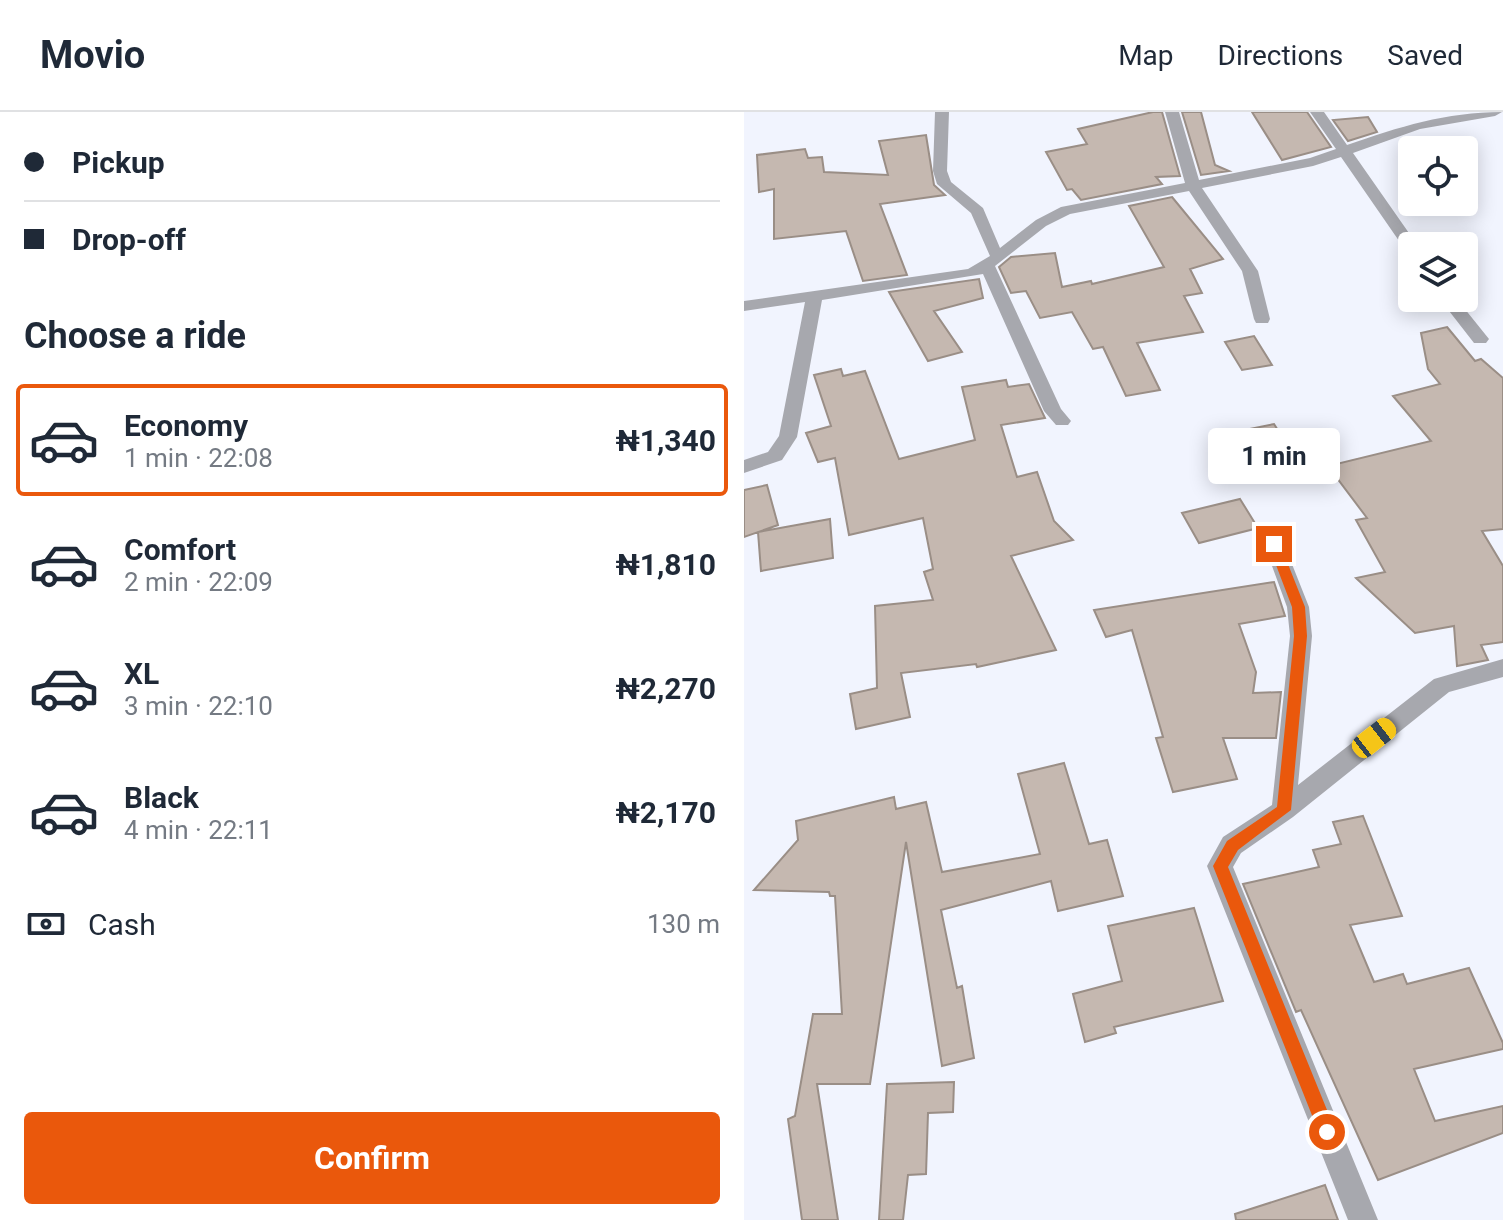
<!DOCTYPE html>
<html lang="en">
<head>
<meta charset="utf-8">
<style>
  :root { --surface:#fff; --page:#f6f6f7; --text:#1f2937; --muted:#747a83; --line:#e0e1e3; --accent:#ea580c }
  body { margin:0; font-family:Roboto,sans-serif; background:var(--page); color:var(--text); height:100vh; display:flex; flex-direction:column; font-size:30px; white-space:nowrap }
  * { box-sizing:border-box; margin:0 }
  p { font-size:26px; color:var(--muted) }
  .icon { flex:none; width:44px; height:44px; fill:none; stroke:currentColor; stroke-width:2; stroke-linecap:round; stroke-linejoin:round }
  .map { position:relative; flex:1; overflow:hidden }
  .panel { display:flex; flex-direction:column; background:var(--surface); width:744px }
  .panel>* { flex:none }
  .guide { display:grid; align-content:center; height:176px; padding:0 24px; background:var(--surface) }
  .controls { position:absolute; left:654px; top:24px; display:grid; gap:16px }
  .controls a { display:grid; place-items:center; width:80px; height:80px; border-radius:8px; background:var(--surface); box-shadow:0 4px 20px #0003; font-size:40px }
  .end { position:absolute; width:36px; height:36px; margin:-18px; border:10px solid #ea580c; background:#fff; box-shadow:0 0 0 4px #fff }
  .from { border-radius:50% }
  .bubble { position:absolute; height:56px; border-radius:8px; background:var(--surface); box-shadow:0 4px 20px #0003; font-size:26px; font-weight:700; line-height:56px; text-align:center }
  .car { position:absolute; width:24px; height:48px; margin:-24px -12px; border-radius:10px; box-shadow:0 0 6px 2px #0007; background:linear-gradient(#f5c518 24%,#345 0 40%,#f5c518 0 76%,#345 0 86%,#f5c518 0) }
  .guide b { display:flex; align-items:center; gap:28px; height:76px; font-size:30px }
  .guide b+b { border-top:2px solid var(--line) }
  .guide i { width:20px; height:20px; background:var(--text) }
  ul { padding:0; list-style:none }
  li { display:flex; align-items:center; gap:24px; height:112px; margin:0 16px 12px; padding:0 8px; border:4px solid transparent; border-radius:8px }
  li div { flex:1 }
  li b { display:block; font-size:30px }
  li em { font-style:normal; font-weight:700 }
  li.active { border-color:var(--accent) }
  li>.icon { width:72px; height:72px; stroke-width:1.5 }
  h2 { padding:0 24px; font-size:36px; line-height:96px }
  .pay { display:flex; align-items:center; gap:20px; height:88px; padding:0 24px; font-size:30px }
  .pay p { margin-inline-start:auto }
  .action { display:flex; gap:16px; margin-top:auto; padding:16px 24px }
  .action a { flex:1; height:92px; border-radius:8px; background:var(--accent); color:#fff; font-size:32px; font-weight:700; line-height:92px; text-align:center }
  header { display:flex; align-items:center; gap:48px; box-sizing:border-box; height:112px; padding:0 40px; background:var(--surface); border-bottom:2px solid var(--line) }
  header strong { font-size:38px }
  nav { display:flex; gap:44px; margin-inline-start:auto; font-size:28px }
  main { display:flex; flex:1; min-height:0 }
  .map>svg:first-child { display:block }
</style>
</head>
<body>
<header>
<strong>Movio</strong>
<nav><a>Map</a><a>Directions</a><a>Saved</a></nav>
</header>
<main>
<section class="panel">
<div class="guide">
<b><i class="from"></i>Pickup</b>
<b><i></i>Drop-off</b>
</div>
<h2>Choose a ride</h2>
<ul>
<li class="active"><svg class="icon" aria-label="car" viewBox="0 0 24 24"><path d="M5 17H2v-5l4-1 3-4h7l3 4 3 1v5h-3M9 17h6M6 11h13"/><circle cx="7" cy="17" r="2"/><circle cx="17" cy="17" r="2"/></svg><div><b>Economy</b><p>1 min · 22:08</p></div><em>₦1,340</em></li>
<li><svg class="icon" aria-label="car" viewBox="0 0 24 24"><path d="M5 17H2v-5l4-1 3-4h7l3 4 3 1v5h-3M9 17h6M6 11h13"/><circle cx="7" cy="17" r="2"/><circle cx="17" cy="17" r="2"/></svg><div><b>Comfort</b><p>2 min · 22:09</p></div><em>₦1,810</em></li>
<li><svg class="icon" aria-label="car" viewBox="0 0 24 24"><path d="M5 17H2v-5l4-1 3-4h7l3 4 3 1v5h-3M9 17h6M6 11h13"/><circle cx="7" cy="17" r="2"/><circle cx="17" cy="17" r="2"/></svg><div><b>XL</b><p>3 min · 22:10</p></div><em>₦2,270</em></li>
<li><svg class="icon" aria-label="car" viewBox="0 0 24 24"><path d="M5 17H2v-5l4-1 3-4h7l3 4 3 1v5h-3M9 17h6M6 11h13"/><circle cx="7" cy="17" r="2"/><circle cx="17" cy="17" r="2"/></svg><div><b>Black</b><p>4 min · 22:11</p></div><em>₦2,170</em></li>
</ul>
<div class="pay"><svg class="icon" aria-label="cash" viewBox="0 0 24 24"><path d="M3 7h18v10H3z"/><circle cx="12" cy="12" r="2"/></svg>Cash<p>130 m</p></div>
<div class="action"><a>Confirm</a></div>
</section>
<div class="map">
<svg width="759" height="1108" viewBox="0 0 759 1108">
  <rect width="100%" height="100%" fill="#f1f4fe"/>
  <path fill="#c5b8b0" stroke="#9a8e86" stroke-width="2" d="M409,0H418L436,64L412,65L418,72L337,88L328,77L323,78L302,40L343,32L334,17Z
    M438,0H457L471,53L485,59L457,63Z
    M508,0H563L587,35L538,48Z
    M624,5L633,20L604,29L589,8Z
    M182,23L190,73L201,83L136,92L163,163L119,169L102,119L30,127V77L15,80L13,43L61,37L64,46L78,45L80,60L144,63L135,29Z
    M428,85L479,147L446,157L458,181L440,184L459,220L393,231L416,278L382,284L359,235L349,237L328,200L296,206L282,179L267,181L255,155L267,145L311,141L318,175L347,169L348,172L420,155L385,94Z
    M235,167L239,186L190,199L218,240L184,249L145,180Z
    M703,215L731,249L737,247L759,266V417L738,419L759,454V530L737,533L744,548L713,554L710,514L671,521L612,466L641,460L612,408L623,406L584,354L687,329L649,284L696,272L684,257L677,221Z
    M510,224L528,253L498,258L481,230Z
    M97,257L99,264L121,259L155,347L231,328L218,275L262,268L264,275L285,272L301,306L257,313L273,365L293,360L310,409L329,428L267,444L312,538L233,555L232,552L157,561L166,605L112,617L106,582L133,576L131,494L189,488L180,460L189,457L179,406L105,423L91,346L74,350L62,321L87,314L70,263Z
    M530,312L552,347L517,357L496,319Z
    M23,373L34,413L0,425V378Z
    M496,387L514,416L455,431L438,401Z
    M86,407L89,446L17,459L14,420Z
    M530,470L541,504L495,512L512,560L509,581L537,580L532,626H479L493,667L429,680L412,626L419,625L388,518L362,525L350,498Z
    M320,651L345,732L363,728L379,784L314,799L307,769L197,798L213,876L218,874L230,946L198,954L162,730L126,972H73L94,1108H58L44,1007L51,1004L69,902H98L91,784H86L85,780L10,778L54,728L52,709L150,685L152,697L182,690L198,760L296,742L274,662Z
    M619,704L658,804L606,813L630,870L659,862L663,872L725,856L759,931V937L670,957L691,1009L759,994V1021L634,1068L557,898L552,900L499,772L575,755L569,738L597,732L589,710Z
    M450,796L479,889L370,915L372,921L341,930L329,882L378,869L364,814Z
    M210,970L209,1000L184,1001L182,1062L164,1063L159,1108H135L143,972Z
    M581,1073L594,1108H492L491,1102Z"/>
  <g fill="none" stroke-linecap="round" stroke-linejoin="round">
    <path fill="#a7a8ae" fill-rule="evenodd" d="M191,0H205L203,59L207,70L239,96L256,136L292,108L317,95L441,71L421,0H435L455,68L566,46L592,37L566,0H580L603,33C655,15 702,0 758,0L751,4L676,17L609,41L674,134H668V141L662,139L597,45L569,54L458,76L514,159L526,207L524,211H512L510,207L498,159L445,79L326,102L302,114L251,154L317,297L327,309L324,313H312L300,299L239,162L78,188L53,325L38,348L0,361V348L24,340L35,324L61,190L0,199V189L224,157L246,144L227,101L193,72L189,59Z
      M695,186H712L745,227L742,231H730Z
      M530,425L537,427L540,432L565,495L568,524L554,673L690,567L759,547V565L705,580L549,705L497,741L489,755L634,1108H604L463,754L479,725L528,693L546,524L543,495L520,432L523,427Z"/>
  </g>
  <path fill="#ea580c" d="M530,428L536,432L561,495L563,524L547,698L494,738L484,755L592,1020L589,1026L583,1028L577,1026L469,754L483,729L533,695L550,524L548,495L524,432Z"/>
</svg>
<div class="controls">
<a><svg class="icon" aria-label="locate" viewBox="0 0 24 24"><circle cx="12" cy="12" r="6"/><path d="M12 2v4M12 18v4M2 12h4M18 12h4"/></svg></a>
<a><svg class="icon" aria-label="layers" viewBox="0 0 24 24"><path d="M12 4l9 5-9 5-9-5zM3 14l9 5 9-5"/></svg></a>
</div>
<i class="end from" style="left:583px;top:1020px"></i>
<i class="end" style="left:530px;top:432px"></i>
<div class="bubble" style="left:464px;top:316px;width:132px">1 min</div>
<i class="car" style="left:630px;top:626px;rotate:52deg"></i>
</div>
</main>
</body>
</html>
